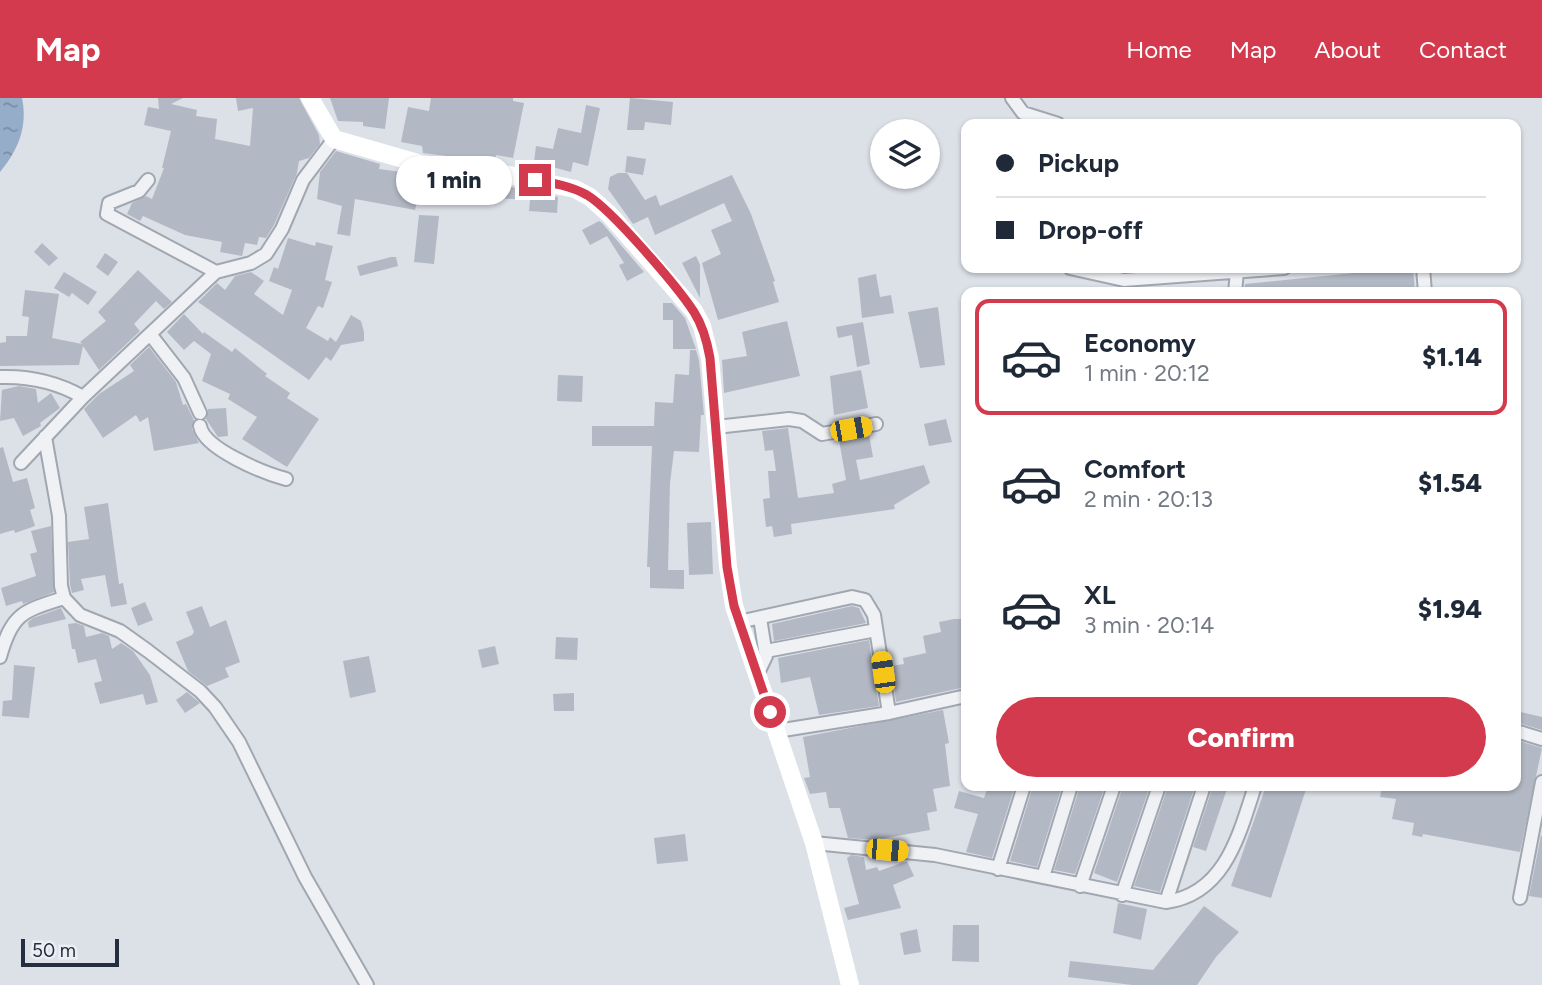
<!DOCTYPE html>
<html lang="en">
<head>
<meta charset="utf-8">
<style>
  :root { --surface:#fff; --page:#f2f2f3; --text:#1f2937; --muted:#747a83; --line:#e0e1e3; --accent:#d43a4d }
  body { margin:0; font-family:Figtree,sans-serif; background:var(--page); color:var(--text); height:100vh; display:flex; flex-direction:column; font-size:26px; white-space:nowrap }
  * { box-sizing:border-box; margin:0 }
  p { font-size:23px; color:var(--muted) }
  .icon { flex:none; width:38px; height:38px; fill:none; stroke:currentColor; stroke-width:2; stroke-linecap:round; stroke-linejoin:round }
  .map { position:relative; flex:1; overflow:hidden }
  .side { position:absolute; left:961px; top:189px; width:560px; height:504px; display:flex; flex-direction:column; background:var(--surface); border-radius:14px; box-shadow:0 2px 5px #0004 }
  .side>* { flex:none }
  .banner { position:absolute; left:961px; top:21px; width:560px; height:154px; border-radius:14px; box-shadow:0 2px 5px #0004; display:grid; align-content:center; height:154px; padding:0 35px; background:var(--surface) }
  .buttons { position:absolute; left:870px; top:21px; display:grid; gap:14px }
  .buttons a { display:grid; place-items:center; width:70px; height:70px; border-radius:50%; background:var(--surface); box-shadow:0 2px 5px #0004; font-size:35px }
  .scale { position:absolute; left:21px; bottom:18px; width:98px; box-sizing:border-box; padding-left:7px; border:4px solid #252e3e; border-top:0; font-size:19px; line-height:24px; white-space:nowrap; color:#252e3e; -webkit-text-stroke:5px #ebeff5; paint-order:stroke }
  .end { position:absolute; width:32px; height:32px; margin:-16px; border:9px solid #d43a4d; background:#fff; box-shadow:0 0 0 4px #fff }
  .from { border-radius:50% }
  .bubble { position:absolute; height:49px; border-radius:24px; background:var(--surface); box-shadow:0 2px 5px #0004; font-size:23px; font-weight:800; line-height:49px; text-align:center }
  .car { position:absolute; width:21px; height:42px; margin:-21px -10px; border-radius:9px; box-shadow:0 0 5px 2px #0007; background:linear-gradient(#f5c518 24%,#345 0 40%,#f5c518 0 76%,#345 0 86%,#f5c518 0) }
  .banner b { display:flex; align-items:center; gap:24px; height:66px; font-size:26px }
  .banner b+b { border-top:2px solid var(--line) }
  .banner i { width:18px; height:18px; background:var(--text) }
  ul { padding:12px 0 0; list-style:none }
  li { display:flex; align-items:center; gap:21px; height:116px; margin:0 14px 10px; padding:0 21px; border:4px solid transparent; border-radius:14px }
  li div { flex:1 }
  li b { display:block; font-size:26px }
  li em { font-style:normal; font-weight:800 }
  li.on { border-color:var(--accent) }
  li>.icon { width:63px; height:63px; stroke-width:1.5 }
  .cta { display:flex; gap:14px; margin-top:auto; padding:14px 35px }
  .cta a { flex:1; height:80px; border-radius:42px; background:var(--accent); color:#fff; font-size:28px; font-weight:800; line-height:80px; text-align:center }
  header { display:flex; align-items:center; gap:42px; box-sizing:border-box; height:98px; padding:0 35px; background:var(--accent); color:#fff }
  header strong { font-size:33px }
  nav { display:flex; gap:38px; margin-inline-start:auto; font-size:24px }
  .map>svg:first-child { display:block }
</style>
</head>
<body>
<header>
<strong>Map</strong>
<nav><a>Home</a><a>Map</a><a>About</a><a>Contact</a></nav>
</header>
<div class="map">
<svg width="1542" height="887" viewBox="0 0 1542 887">
  <defs>
    <pattern id="water-ripples" width="26" height="14" patternUnits="userSpaceOnUse" patternTransform="scale(1.75)"><rect width="26" height="14" fill="#95adc9"/><path d="M2 4q2-2 4 0t4 0M15 11q2-2 4 0t4 0" fill="none" stroke="#798da5"/></pattern>
  </defs>
  <rect width="100%" height="100%" fill="#dce0e7"/>
  <path fill="url(#water-ripples)" d="M0,0H22C28,29 18,52 0,74Z"/>
  <path fill="#b3b9c4" d="M158,0H183L171,6L197,12L196,18L217,21L215,41L250,48L253,10L238,13L236,0H299L319,37L320,46L309,60L299,63L297,75L274,127L266,140L259,139L257,147L245,145L242,158L220,154L222,144L185,137L143,118L140,123L127,116L132,105L146,98L152,101L164,70H162L171,33L144,27L148,9L159,11Z
    M330,0H389L385,31L363,28V24L338,23Z
    M431,0H513V3L524,5L513,60L496,57L495,64L423,55L422,48L401,44L408,9L429,13Z
    M630,0L673,4L671,27L645,24L644,32H627Z
    M586,7L600,10L588,68L573,64L571,74L534,64L536,48L553,51L558,30L581,35Z
    M336,53L380,66L379,71L507,88L558,99L557,115L529,113L530,102L491,100L450,92L449,98L420,93L415,112L355,101L350,138L337,136L342,108L317,101L320,74Z
    M627,58L646,61L643,77L625,74Z
    M618,75H627L645,102L656,97L660,108L732,77L751,116L775,183L773,184L779,204L718,222L702,165L721,156L711,132L732,123L724,105L655,137L648,119L633,126L608,91L610,79Z
    M419,117L439,118L434,166L414,164Z
    M599,123L602,125L644,174L627,183L619,167L624,165L607,138L590,147L582,132Z
    M288,140L315,148L316,144L333,148L325,182L332,184L323,210L318,208L306,230L328,243L330,239L336,244L351,217L361,223L364,234V243L341,247L331,263L326,259L309,282L198,204L217,185L225,192L235,178L251,174L264,183L254,196L283,217L292,192L269,183L274,169L278,171Z
    M42,145L58,160L49,168L34,154Z
    M105,155L118,164L108,178L96,169Z
    M696,158L700,167V200L682,165Z
    M391,159H396L398,168L360,178L357,168Z
    M1403,170H1413L1415,194H1244L1245,186Z
    M138,172L172,204L164,211L156,203L134,226L140,233L99,272L83,248L79,267L0,268V245L6,244V238H27L29,219L22,218L25,192L59,196L52,240L82,246L80,244L106,223L98,214Z
    M64,174L97,194L88,207L72,195L69,199L54,190Z
    M876,176L880,199L891,197L894,215L862,220L858,180Z
    M663,205H672L685,220L696,251H673V222H663Z
    M938,209L945,267L920,270L908,214Z
    M184,216L203,236L204,234L232,254L235,250L267,276L265,278L290,295L287,300L319,321L287,369L242,341L257,319L228,301L230,296L202,283L211,256L194,243L184,252L167,234Z
    M787,223L800,278L724,295L722,262L747,258L742,234Z
    M863,224L870,266L857,269L852,237L838,240L836,229Z
    M149,249L176,284L183,307L186,306L194,322L192,331L199,345L154,353L148,319L140,324L136,317L103,340L84,311L99,296L134,273L130,267Z
    M690,252H696L699,262L704,317H701L699,354L674,353L670,385L668,472H684V491L650,490V469H647L652,348H592V328H654L655,304L673,305L675,276L689,277Z
    M861,272L868,310L834,317L830,278Z
    M558,277L583,278L582,304L557,303Z
    M19,288L36,291L38,305L51,295L60,310L40,325L41,328L23,338L14,320L0,323L2,292Z
    M226,310L228,338L218,339L206,321L208,311Z
    M946,321L952,344L929,348L924,326Z
    M788,330L798,400L834,395L832,386L846,382L839,342L869,336L873,359L856,362L860,382L924,367L930,385L894,407L895,411L791,426L792,436L774,439L772,428L766,429L763,401L770,400L768,373H776L773,352L765,353L762,333Z
    M3,349L13,384L27,380L35,410L30,412L35,428L15,435L14,432L0,436V350Z
    M108,405L119,486L123,485L127,506L111,509L105,477L81,481L84,492L72,495L70,487L68,444L89,441L84,409Z
    M711,424L713,476L689,477L687,425Z
    M51,428L54,494L23,506L22,503L6,508L1,490L36,478L30,456L37,454L31,433Z
    M145,504L153,522L138,528L131,510Z
    M202,508L210,529L226,522L240,564L225,570L229,579L207,588L188,573L176,544L192,537L194,534L186,514Z
    M852,508L859,510L866,525L774,543L772,526Z
    M61,510L66,521L29,530L28,524L33,520Z
    M954,521H966V589L896,604L891,568L904,566L903,560L926,555L923,538L941,534L939,524Z
    M76,525L84,528L86,539L102,535L109,538L112,551L121,545L133,553L150,577L158,604L146,607L143,596L100,606L94,585L102,583L96,561L78,565L75,551H72L68,526Z
    M556,539L578,540L577,562L555,561Z
    M869,542L879,608L819,617L810,579L781,585L778,560Z
    M495,548L499,566L482,570L478,552Z
    M369,558L376,594L350,600L343,563Z
    M14,567L35,569L29,620L2,618L3,603L12,602Z
    M187,594L200,605L185,615L176,602Z
    M574,595V613H554L553,596Z
    M943,612L949,645L945,646L950,688L933,691L937,713L927,715L930,732L875,742L848,740L840,710H829L826,694L810,696L804,680L810,679L803,639Z
    M1516,613L1542,619V632L1516,624Z
    M1516,642L1542,650L1520,754L1423,736L1422,739L1412,737L1414,725L1392,721L1396,701L1380,699L1382,688H1516Z
    M988,688H1015L992,760L966,754L978,716L954,710L959,693L984,700Z
    M1033,688H1062L1037,769L1010,763Z
    M1080,688H1105L1075,776L1054,772Z
    M1123,688H1150L1117,784L1094,775Z
    M1168,688H1195L1160,794L1134,788Z
    M1213,688H1228L1206,753L1193,749Z
    M1266,688H1307L1271,800L1231,788Z
    M685,736L688,763L657,766L654,740Z
    M1541,737L1542,738V800L1529,798Z
    M851,757L864,759L866,772L877,769L879,773L907,763L914,778L893,787L901,810L848,822L844,810L859,806L847,760Z
    M1118,805L1147,811L1141,842L1113,835Z
    M1204,808L1239,834L1216,859L1197,887H1132L1068,879L1070,863L1153,872Z
    M953,827H979V864L952,863Z
    M917,831L921,854L904,857L900,835Z"/>
  <g fill="none" stroke-linecap="round" stroke-linejoin="round">
    <defs>
      <path id="street" d="M1012,0L1023,15L1058,26
        M148,82L139,93L109,105L107,116L216,174
        M1070,170L1124,182L1284,170
        M1423,170L1425,194
        M1235,194L1237,174
        M150,236L184,280L200,315
        M0,279C30,278 57,284 83,299
        M200,328C204,351 264,375 286,381
        M716,329L789,321L802,323L822,336L876,326
        M45,339L59,418L61,488L64,500L80,517L120,533L148,553L200,593L215,609L239,644L305,779L367,887
        M21,365L83,299L216,174L251,165L266,156L282,131L303,82L334,41
        M739,524L852,499L865,502L874,517L889,615L777,633
        M766,553L876,532
        M0,559C12,515 23,513 64,500
        M757,577L766,558L760,520
        M889,615L966,598
        M1516,633L1542,641
        M814,745L935,757L1166,804C1225,796 1239,737 1255,688
        M998,771L1024,688
        M1043,779L1071,688
        M1080,788L1114,688
        M1122,797L1159,688
        M1520,800L1542,684
        M1166,804L1204,688"/>
    </defs>
    <use href="#street" stroke="#a1a7b1" stroke-width="16"/>
    <use href="#street" stroke="#eff1f5" stroke-width="12"/>
    <path stroke="#fff" stroke-width="18" d="M310,0L334,41L421,66L509,77L575,91L590,99L610,117L694,213L702,228L710,260L728,469L734,508L814,745L850,887"/>
  </g>
  <g fill="none" stroke-linecap="round" stroke-linejoin="round">
    <path stroke="#d43a4d" stroke-width="9" d="M535,82C553,85 571,88 587,97C612,112 677,188 694,214C703,228 707,243 710,260L727,469L734,508L770,614"/>
  </g>
</svg>
<div class="buttons">
<a><svg class="icon" aria-label="layers" viewBox="0 0 24 24"><path d="M12 4l9 5-9 5-9-5zM3 14l9 5 9-5"/></svg></a>
</div>
<div class="scale">50 m</div>
<i class="end from" style="left:770px;top:614px"></i>
<i class="end" style="left:535px;top:82px"></i>
<div class="bubble" style="left:396px;top:58px;width:116px">1 min</div>
<i class="car" style="left:851px;top:331px;rotate:80deg"></i>
<i class="car" style="left:883px;top:574px;rotate:352deg"></i>
<i class="car" style="left:887px;top:752px;rotate:95deg"></i>
<div class="banner">
<b><i class="from"></i>Pickup</b>
<b><i></i>Drop-off</b>
</div>
<section class="side">
<ul>
<li class="on"><svg class="icon" aria-label="car" viewBox="0 0 24 24"><path d="M5 17H2v-5l4-1 3-4h7l3 4 3 1v5h-3M9 17h6M6 11h13"/><circle cx="7" cy="17" r="2"/><circle cx="17" cy="17" r="2"/></svg><div><b>Economy</b><p>1 min · 20:12</p></div><em>$1.14</em></li>
<li><svg class="icon" aria-label="car" viewBox="0 0 24 24"><path d="M5 17H2v-5l4-1 3-4h7l3 4 3 1v5h-3M9 17h6M6 11h13"/><circle cx="7" cy="17" r="2"/><circle cx="17" cy="17" r="2"/></svg><div><b>Comfort</b><p>2 min · 20:13</p></div><em>$1.54</em></li>
<li><svg class="icon" aria-label="car" viewBox="0 0 24 24"><path d="M5 17H2v-5l4-1 3-4h7l3 4 3 1v5h-3M9 17h6M6 11h13"/><circle cx="7" cy="17" r="2"/><circle cx="17" cy="17" r="2"/></svg><div><b>XL</b><p>3 min · 20:14</p></div><em>$1.94</em></li>
</ul>
<div class="cta"><a>Confirm</a></div>
</section>
</div>
</body>
</html>
